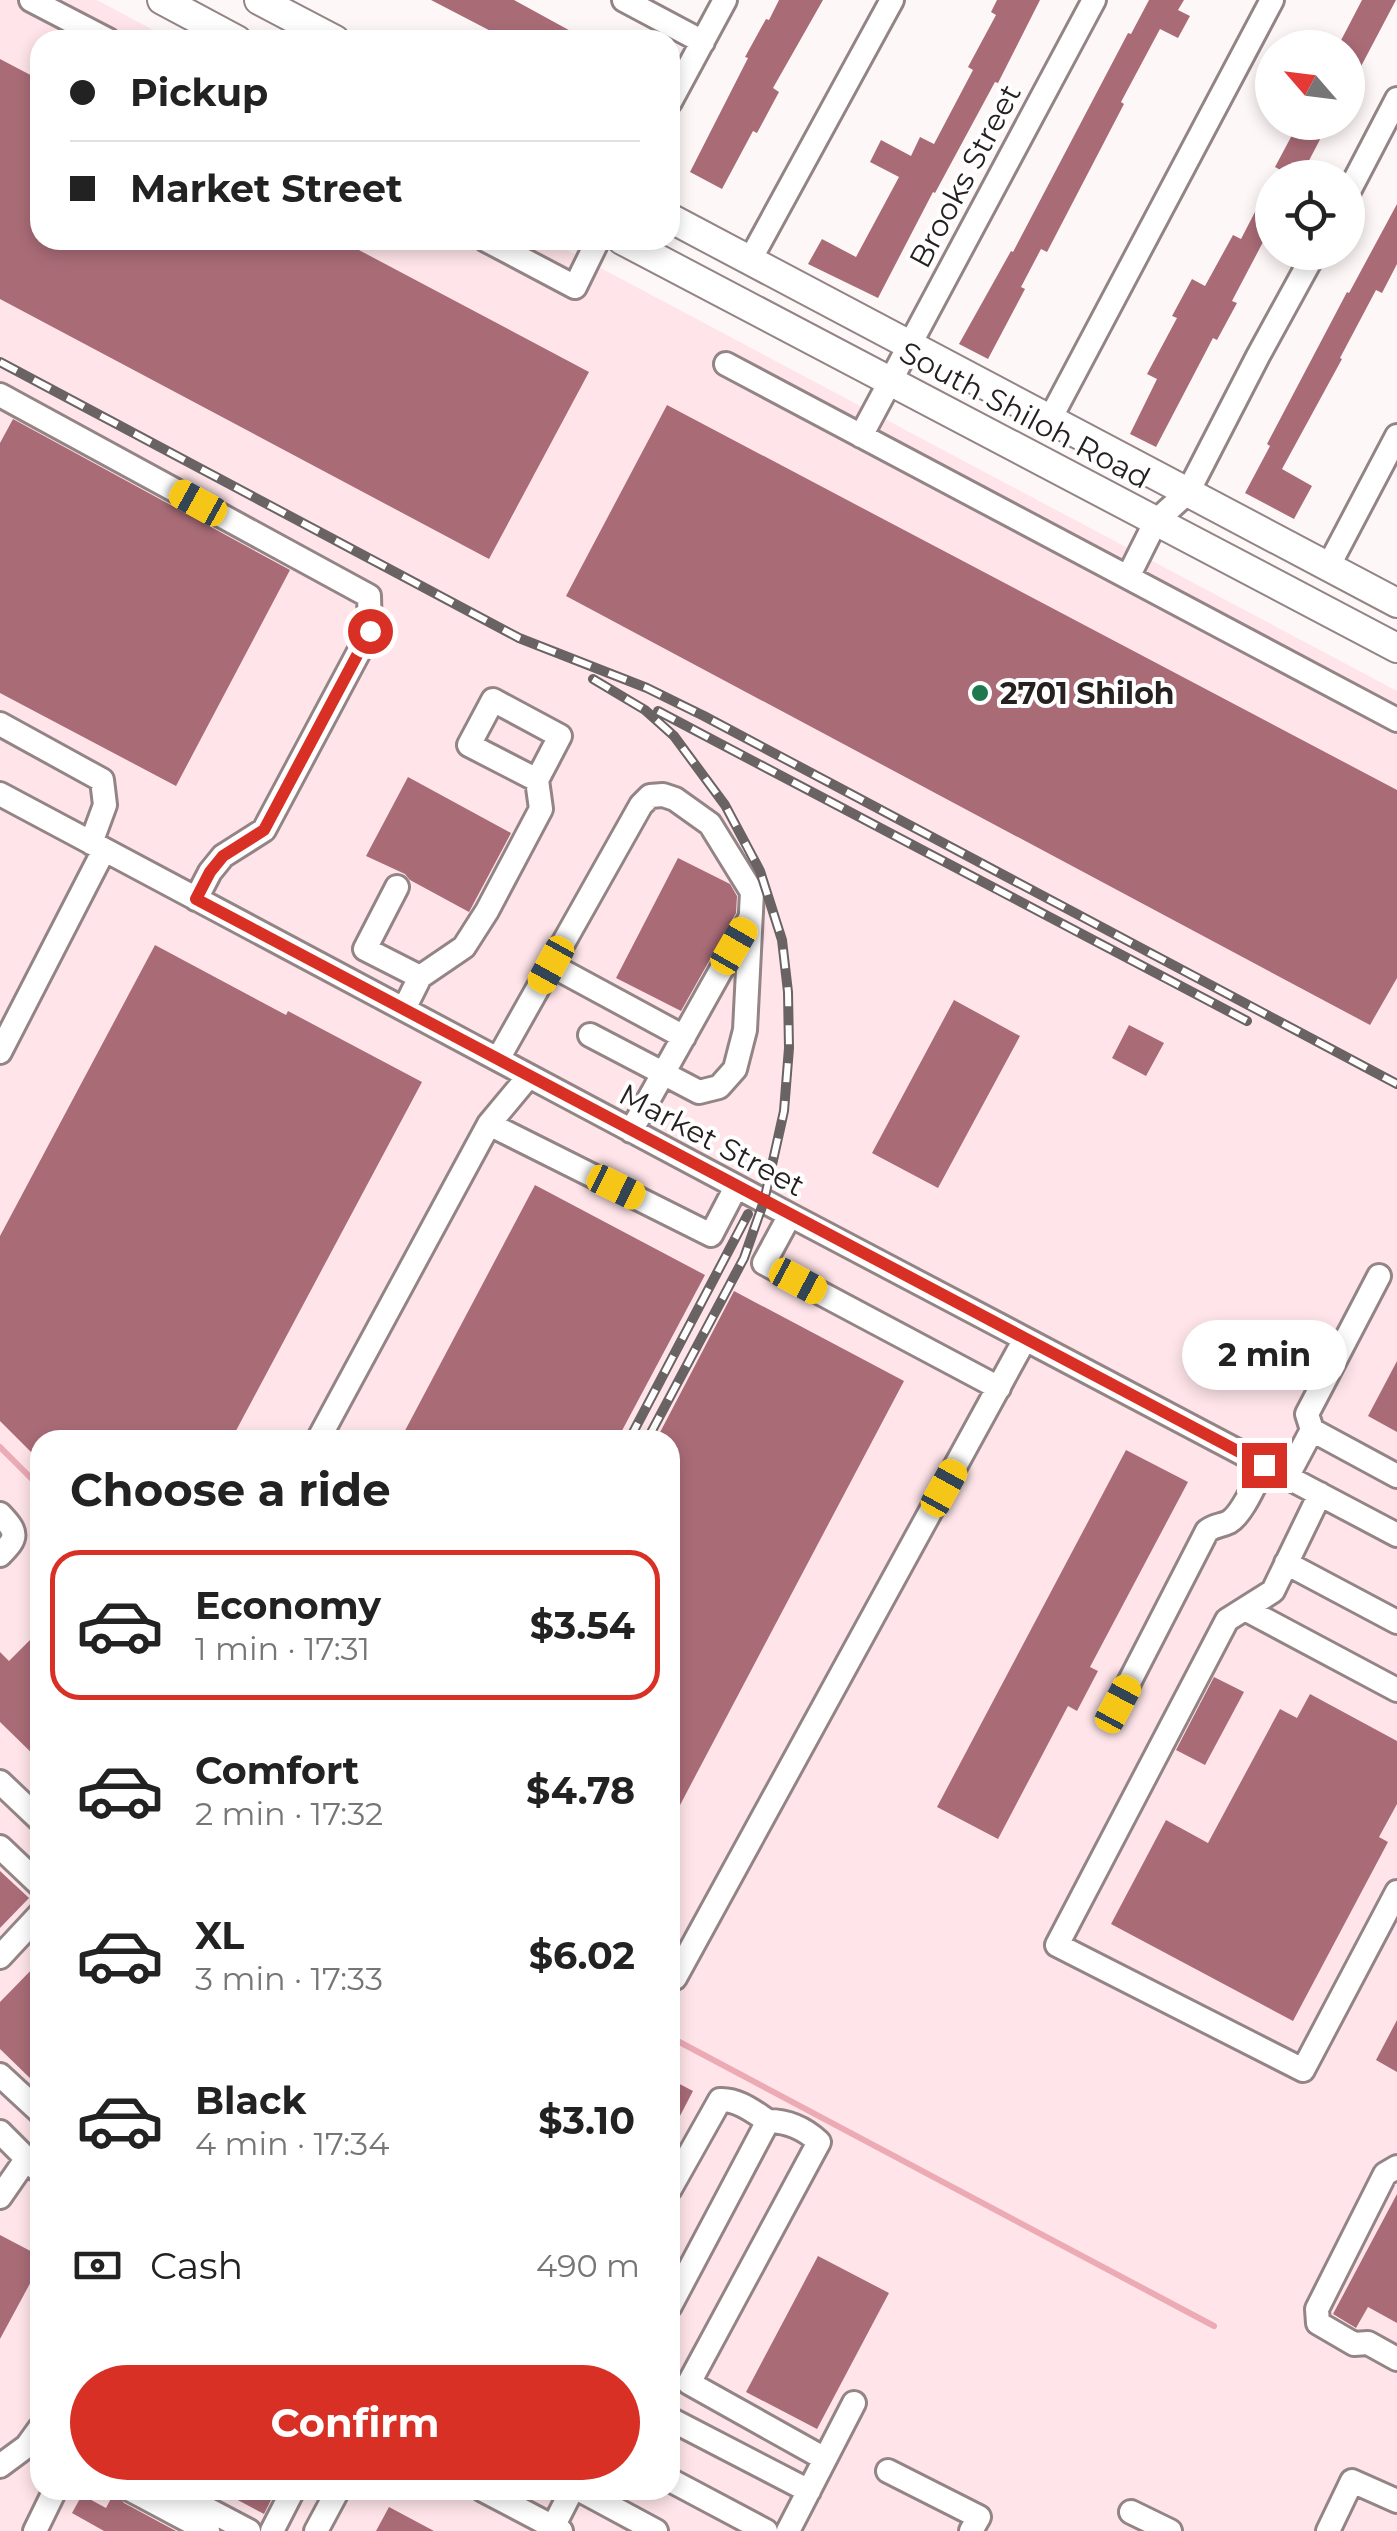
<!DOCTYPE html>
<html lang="en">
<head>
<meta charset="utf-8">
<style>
  :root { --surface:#fff; --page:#f6f6f6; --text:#222; --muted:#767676; --line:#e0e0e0; --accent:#d93025 }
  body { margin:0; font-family:Montserrat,sans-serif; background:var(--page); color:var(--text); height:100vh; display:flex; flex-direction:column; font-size:38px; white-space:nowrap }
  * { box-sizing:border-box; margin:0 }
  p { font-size:32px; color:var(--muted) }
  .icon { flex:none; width:55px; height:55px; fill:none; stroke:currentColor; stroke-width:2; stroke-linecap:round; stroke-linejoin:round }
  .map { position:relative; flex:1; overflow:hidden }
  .drawer { position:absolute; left:30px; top:1430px; width:650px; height:1070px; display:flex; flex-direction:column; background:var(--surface); border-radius:30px; box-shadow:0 5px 15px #0003 }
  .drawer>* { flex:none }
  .top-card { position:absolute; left:30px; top:30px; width:650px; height:220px; border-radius:30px; box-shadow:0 5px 15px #0003; display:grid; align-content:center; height:220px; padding:0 40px; background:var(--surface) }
  .needle { width:65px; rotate:298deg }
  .fabs { position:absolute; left:1255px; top:30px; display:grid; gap:20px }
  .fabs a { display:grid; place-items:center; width:110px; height:110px; border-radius:50%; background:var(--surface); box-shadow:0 5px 15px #0003; font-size:50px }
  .end { position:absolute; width:45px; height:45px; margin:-22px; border:12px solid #d93025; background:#fff; box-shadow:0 0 0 5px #fff }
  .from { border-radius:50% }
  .bubble { position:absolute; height:70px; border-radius:35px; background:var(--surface); box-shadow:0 5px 15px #0003; font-size:32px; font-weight:700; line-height:70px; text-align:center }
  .car { position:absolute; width:30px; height:60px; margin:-30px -15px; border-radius:12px; box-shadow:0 0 8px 2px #0007; background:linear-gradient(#f5c518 24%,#345 0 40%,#f5c518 0 76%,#345 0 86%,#f5c518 0) }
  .top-card b { display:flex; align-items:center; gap:35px; height:95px; font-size:38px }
  .top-card b+b { border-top:2px solid var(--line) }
  .top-card i { width:25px; height:25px; background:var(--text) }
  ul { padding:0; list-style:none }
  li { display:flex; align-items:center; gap:30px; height:150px; margin:0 20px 15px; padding:0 20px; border:5px solid transparent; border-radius:30px }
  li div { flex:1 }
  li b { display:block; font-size:38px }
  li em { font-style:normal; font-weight:700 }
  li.active { border-color:var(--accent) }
  li>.icon { width:90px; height:90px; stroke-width:1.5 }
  h2 { padding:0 40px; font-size:45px; line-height:120px }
  .pay { display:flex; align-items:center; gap:25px; height:110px; padding:0 40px; font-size:38px }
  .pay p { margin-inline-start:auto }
  .primary-button { display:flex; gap:20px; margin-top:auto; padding:20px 40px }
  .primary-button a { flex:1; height:115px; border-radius:60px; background:var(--accent); color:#fff; font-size:40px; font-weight:700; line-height:115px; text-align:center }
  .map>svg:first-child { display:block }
</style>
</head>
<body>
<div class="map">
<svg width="1397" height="2531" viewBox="0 0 1397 2531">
  <rect width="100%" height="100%" fill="#fef7f8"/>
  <path fill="#ffe5e9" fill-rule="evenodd" d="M0,0H97L172,40H40V240H548L1397,691V2531H0ZM40,1440H670V2490H40Z"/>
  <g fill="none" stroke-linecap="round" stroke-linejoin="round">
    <path stroke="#ecaab5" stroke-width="6" d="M0,1447L40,1487
      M670,2037L1214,2326"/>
  </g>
  <path fill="#a96c77" d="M431,0H514L587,40H508Z
    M779,0H823L773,88L779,92L757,133L753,131L722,189L690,172L748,58L745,57L766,19L769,20Z
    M997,0H1040L998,83L995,82L935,193L933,192L878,298L808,264L822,239L856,257L899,177L870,162L881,140L911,156L920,137L934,144L973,70L968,67L996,15L991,12Z
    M1149,0H1184L1178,10L1190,16L1178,38L1160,29L1121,102L1124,104L1047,252L1041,249L1021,287L1025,289L988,359L959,344L1011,251L1013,252L1128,33L1131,34Z
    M1362,0H1396L1348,91V48H1337Z
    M0,59L40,80V240H340L589,372L489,559L0,299Z
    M1299,122H1329L1300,178H1295L1275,167Z
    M1272,179V225L1232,301L1237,303L1217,340L1213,338L1156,447L1130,434L1157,379L1147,374L1177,318L1172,316L1192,279L1205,286L1233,235L1241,239Z
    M1397,204V264L1382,293L1376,290L1340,358L1342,359L1282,469L1312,486L1294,519L1245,493L1270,446L1267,444L1347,292L1349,293Z
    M667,405L1397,790V978L1370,1025L566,596Z
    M13,419L290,570L176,786L0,693V443Z
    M408,777L511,833L469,912L410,880L405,874L366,856Z
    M678,858L730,884L737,896L736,913L681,1011L616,978Z
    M155,945L286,1015L288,1011L422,1082L231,1440H39L32,1453L0,1421V1236Z
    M954,1000L1020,1036L938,1188L872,1153Z
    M1129,1025L1164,1043L1146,1076L1112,1058Z
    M535,1185L705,1275L617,1440H400Z
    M734,1291L904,1381L670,1824V1440H656Z
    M1397,1361V1432L1368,1416Z
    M1126,1450L1188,1482L1090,1667L1098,1671L1077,1711L1068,1706L998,1839L937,1807Z
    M40,1630V1761L0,1722V1652L9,1661Z
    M1214,1677L1244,1692L1205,1765L1176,1750Z
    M1310,1694L1397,1741V1804L1379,1837L1388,1842L1293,2021L1111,1924L1166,1820L1208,1843L1280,1709L1297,1718Z
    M0,1871L29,1898L0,1928Z
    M40,1961V2072L32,2080L0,2049V2002Z
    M1397,2020V2072L1376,2060Z
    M670,2079L693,2091L670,2135Z
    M1397,2194V2323L1368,2307L1356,2328L1333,2314Z
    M0,2235L40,2256V2265L0,2339Z
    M818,2256L889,2293L817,2429L746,2392Z
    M219,2490H276L264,2514Z
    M115,2491L124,2503L176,2531H104L72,2513L82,2495L106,2508Z
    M389,2507L434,2531H376Z"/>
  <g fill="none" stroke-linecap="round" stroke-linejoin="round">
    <defs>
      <path id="minor" d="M31,0L108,40
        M624,0L703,42
        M670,102L725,0
        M1348,193L1397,99
        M486,240L575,287L598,240
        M750,260L892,0
        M726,364L1397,720
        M0,395L369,596L370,631L264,830L223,856L210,872L196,899
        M1050,419L1272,0
        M861,436L1094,0
        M1328,567L1397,436
        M1128,577L1156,521L1188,492L1258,356L1315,252
        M0,724L102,780L105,805L91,843
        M0,794L790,1215L1397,1535
        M397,887L365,949L420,977L404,1009
        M551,965L684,1037
        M420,977L464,947L487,911L541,809L537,780L469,745L493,700L560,736L537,780
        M0,1052L104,850
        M498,1059L641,805L650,796L663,795L675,799L710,824L752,892L745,1030L735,1069L719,1087L699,1092L590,1035
        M489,1124L711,1235L736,1187
        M631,1131L749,920
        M790,1215L764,1263L999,1388
        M1312,1430L1307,1414L1379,1276
        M318,1440L489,1124L529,1076
        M1287,1477L1312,1430L1397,1476
        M1320,1494L1273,1591L1227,1620L1057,1945L1303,2070L1397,1892
        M0,1514C18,1533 18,1537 0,1555
        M1286,1563L1397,1622
        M1245,1609L1397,1690
        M1118,1704L1207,1531C1215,1525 1221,1526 1229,1522C1243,1514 1257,1479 1265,1465
        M0,1782L40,1820
        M0,1847L40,1885
        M0,1957L40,1914
        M670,1980L675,1978L1025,1339
        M0,2075L40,2112
        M0,2132L40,2172
        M1397,2167L1385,2174L1317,2309L1318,2323L1354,2344L1368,2343L1397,2359
        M670,2189L720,2100C738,2099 754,2112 768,2121
        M0,2197L27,2158
        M670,2306L768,2121C788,2121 805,2129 819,2142L689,2383L825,2459
        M670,2419L809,2491
        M0,2466L27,2446L40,2428
        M888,2471L979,2517L971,2531
        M670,2480L766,2531
        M131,2490L208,2531
        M171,2490L249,2531
        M483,2490L561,2531
        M580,2490L656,2531
        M1131,2512L1170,2531
        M553,2527L572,2490
        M35,2531L55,2490
        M272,2531L293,2490
        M316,2531L338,2490
        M788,2531L854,2403
        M1328,2531L1352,2481L1397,2501"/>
      <path id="major" d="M162,0L237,40
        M259,0L335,40
        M670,218L1397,603
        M622,240L1397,648"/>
    </defs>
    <use href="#minor" stroke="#938486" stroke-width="28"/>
    <use href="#major" stroke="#938486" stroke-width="32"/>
    <use href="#minor" stroke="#fff" stroke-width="22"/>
    <use href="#major" stroke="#fff" stroke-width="28"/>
    <defs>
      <path id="rail" d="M0,362L519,638L647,688L704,716L1397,1084
        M593,679L645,710L674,736L725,805L760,871L782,940L788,992L789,1048L784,1111L764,1201L744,1258L647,1440
        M658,711L1247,1021
        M629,1440L748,1214"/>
    </defs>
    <use href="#rail" stroke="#696364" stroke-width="10"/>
    <use href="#rail" stroke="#fff" stroke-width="6" stroke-dasharray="19" stroke-linecap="butt"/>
  </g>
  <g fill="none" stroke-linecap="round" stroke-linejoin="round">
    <path stroke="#d93025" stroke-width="12" d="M370,631L264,830L223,856L210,872L196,899L1264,1465"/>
  </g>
  <circle fill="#1d784e" stroke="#fff" stroke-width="4" cx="980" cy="693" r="10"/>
  <g text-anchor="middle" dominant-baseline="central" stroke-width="8" stroke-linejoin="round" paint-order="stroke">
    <g font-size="30" fill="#262021" stroke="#fff">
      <text transform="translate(965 176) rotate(-62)">Brooks Street</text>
      <text transform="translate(1025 415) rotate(28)">South Shiloh Road</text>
      <text transform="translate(712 1140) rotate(28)">Market Street</text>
    </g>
    <g font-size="30" font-weight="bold" fill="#262021" stroke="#fff" text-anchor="start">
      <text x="1000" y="693">2701 Shiloh</text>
    </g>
  </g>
</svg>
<div class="fabs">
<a><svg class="needle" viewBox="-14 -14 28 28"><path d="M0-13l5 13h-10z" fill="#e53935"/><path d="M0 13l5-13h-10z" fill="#767676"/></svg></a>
<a><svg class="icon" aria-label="locate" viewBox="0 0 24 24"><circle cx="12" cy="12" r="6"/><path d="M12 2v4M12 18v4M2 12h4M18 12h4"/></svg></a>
</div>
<i class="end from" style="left:370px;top:631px"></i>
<i class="end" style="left:1264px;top:1465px"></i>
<div class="bubble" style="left:1182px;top:1320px;width:165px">2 min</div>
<i class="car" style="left:198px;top:503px;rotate:299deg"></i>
<i class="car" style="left:734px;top:946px;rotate:30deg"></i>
<i class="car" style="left:551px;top:965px;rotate:209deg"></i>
<i class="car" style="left:616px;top:1187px;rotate:116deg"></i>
<i class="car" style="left:798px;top:1281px;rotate:118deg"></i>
<i class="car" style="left:944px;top:1488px;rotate:29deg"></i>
<i class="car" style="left:1118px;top:1704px;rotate:28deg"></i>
<div class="top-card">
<b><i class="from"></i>Pickup</b>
<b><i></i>Market Street</b>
</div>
<section class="drawer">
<h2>Choose a ride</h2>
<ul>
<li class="active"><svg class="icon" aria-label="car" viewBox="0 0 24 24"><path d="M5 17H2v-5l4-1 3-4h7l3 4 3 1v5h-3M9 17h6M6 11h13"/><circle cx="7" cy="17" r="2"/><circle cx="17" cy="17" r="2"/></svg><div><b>Economy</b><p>1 min · 17:31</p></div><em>$3.54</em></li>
<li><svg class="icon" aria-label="car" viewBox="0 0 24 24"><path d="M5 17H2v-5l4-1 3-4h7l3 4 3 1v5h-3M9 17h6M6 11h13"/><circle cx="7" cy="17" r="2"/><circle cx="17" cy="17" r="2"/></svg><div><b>Comfort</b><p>2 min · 17:32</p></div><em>$4.78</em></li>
<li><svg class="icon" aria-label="car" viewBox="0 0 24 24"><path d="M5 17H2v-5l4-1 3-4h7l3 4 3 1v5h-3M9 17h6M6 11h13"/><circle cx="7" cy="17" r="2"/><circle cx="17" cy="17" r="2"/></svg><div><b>XL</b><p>3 min · 17:33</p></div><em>$6.02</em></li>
<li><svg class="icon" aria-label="car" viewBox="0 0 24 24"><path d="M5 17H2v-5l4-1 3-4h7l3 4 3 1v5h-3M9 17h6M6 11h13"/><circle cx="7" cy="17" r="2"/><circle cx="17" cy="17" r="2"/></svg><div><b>Black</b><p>4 min · 17:34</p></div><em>$3.10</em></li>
</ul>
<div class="pay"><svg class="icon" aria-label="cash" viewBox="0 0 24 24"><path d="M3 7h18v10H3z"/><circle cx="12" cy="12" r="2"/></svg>Cash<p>490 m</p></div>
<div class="primary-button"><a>Confirm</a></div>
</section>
</div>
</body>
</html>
